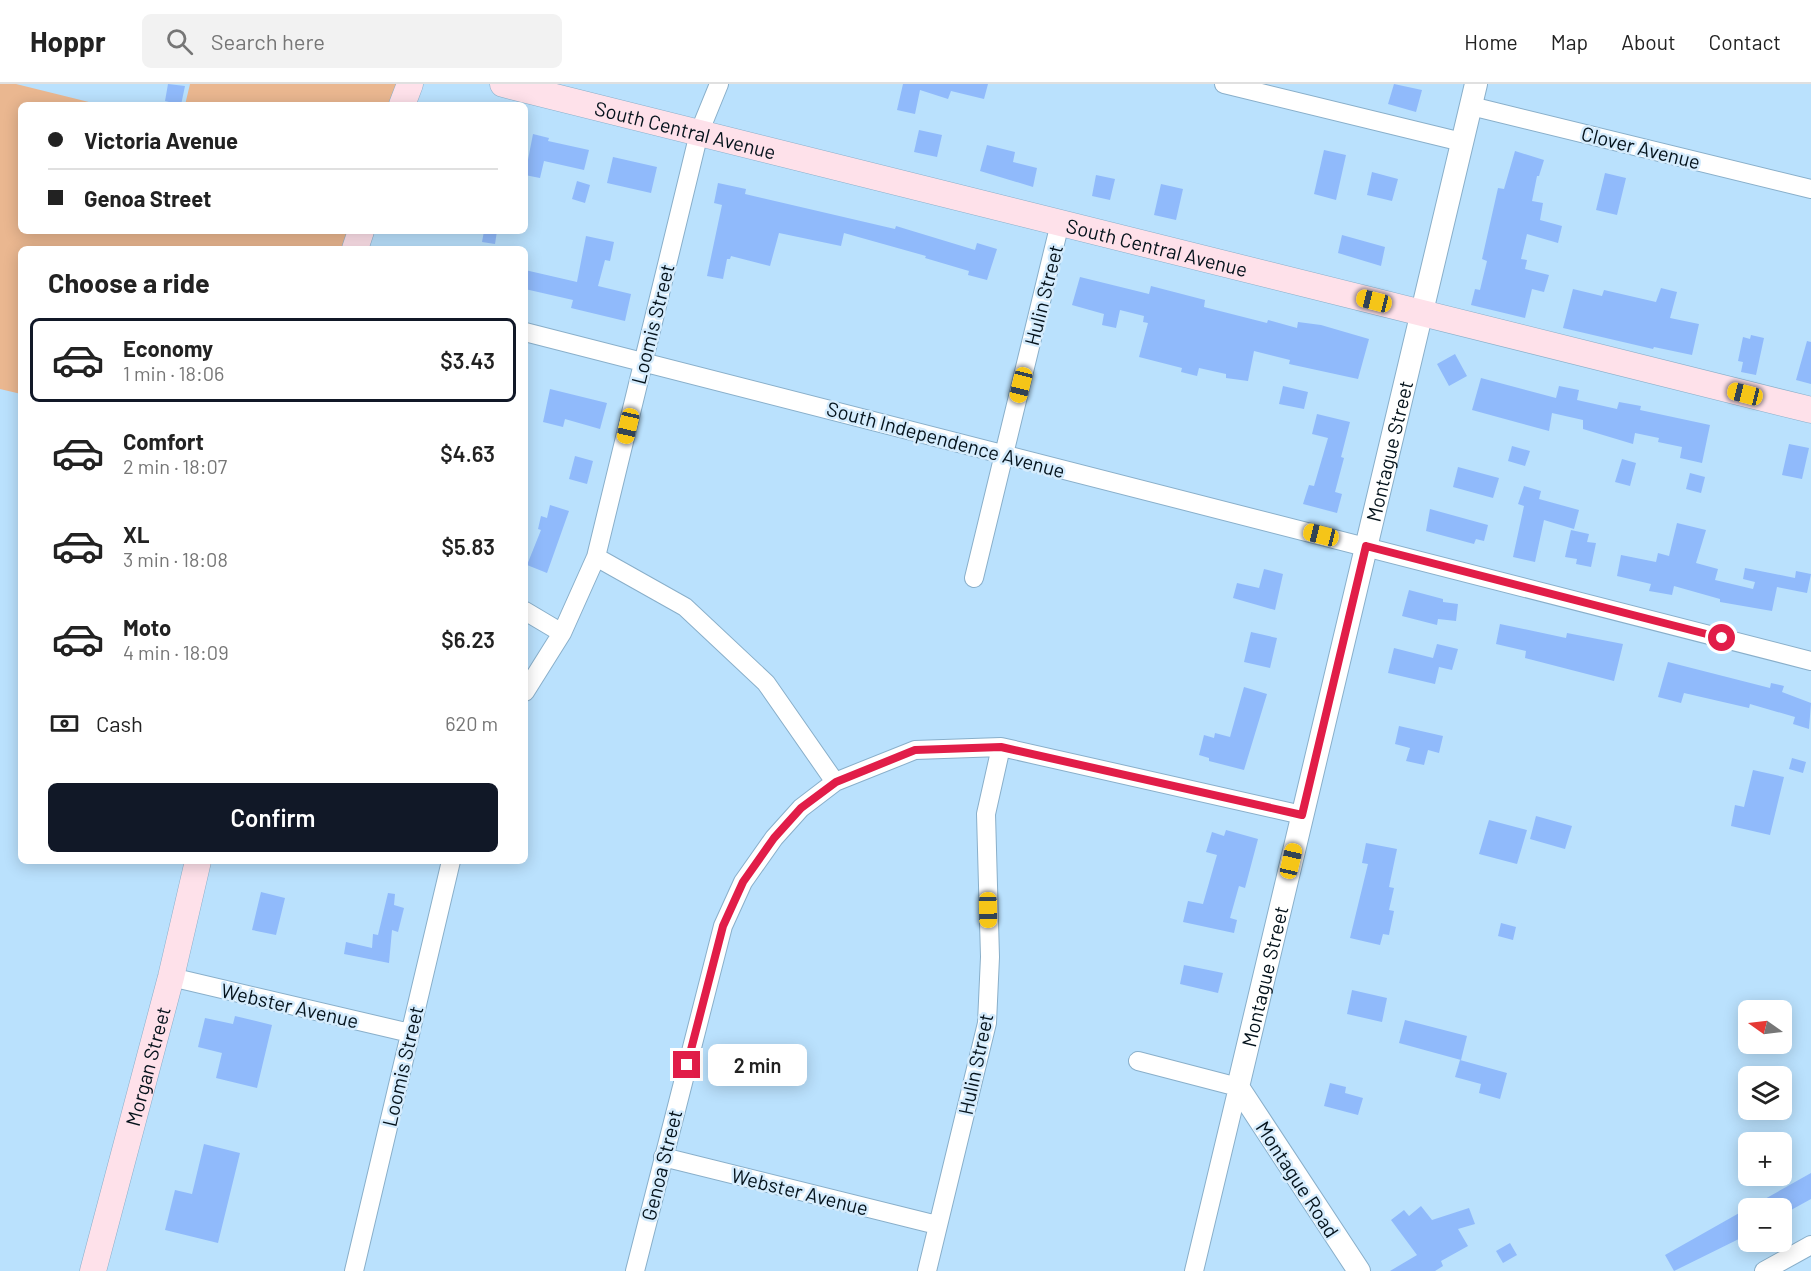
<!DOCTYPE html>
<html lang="en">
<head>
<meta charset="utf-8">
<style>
  :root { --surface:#fff; --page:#f2f2f2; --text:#222; --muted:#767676; --line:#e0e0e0; --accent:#111827 }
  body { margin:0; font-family:Barlow,sans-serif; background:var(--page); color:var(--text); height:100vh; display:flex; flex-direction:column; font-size:22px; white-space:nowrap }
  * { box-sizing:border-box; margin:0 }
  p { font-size:20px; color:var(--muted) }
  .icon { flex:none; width:33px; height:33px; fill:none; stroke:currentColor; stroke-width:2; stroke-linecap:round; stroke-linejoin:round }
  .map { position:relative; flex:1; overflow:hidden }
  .sheet { position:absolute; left:18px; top:162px; width:510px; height:618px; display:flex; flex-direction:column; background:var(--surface); border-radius:9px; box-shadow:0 3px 15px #0003 }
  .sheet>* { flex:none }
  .hud { position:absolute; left:18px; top:18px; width:510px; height:132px; border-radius:9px; box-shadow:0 3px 15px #0003; display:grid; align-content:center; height:132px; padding:0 30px; background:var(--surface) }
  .needle { width:39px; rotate:284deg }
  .fabs { position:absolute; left:1738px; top:916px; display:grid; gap:12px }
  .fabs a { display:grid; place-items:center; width:54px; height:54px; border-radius:9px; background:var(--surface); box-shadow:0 3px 15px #0003; font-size:30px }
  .end { position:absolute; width:27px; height:27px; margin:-14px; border:8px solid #e11d48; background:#fff; box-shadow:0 0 0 3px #fff }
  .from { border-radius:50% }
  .bubble { position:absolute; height:42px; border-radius:9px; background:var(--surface); box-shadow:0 3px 15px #0003; font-size:20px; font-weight:600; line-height:42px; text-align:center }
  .car { position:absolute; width:18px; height:36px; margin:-18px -9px; border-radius:8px; box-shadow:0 0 4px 2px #0007; background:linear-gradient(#f5c518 24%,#345 0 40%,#f5c518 0 76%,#345 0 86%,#f5c518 0) }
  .hud b { display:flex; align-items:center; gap:21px; height:57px; font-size:22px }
  .hud b+b { border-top:2px solid var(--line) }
  .hud i { width:15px; height:15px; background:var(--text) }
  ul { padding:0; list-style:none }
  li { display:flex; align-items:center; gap:18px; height:84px; margin:0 12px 9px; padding:0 18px; border:3px solid transparent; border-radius:9px }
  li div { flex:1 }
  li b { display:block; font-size:22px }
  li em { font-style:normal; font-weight:600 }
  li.selected { border-color:var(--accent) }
  li>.icon { width:54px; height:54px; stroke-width:1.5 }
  h2 { padding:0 30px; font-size:27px; line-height:72px }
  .pay { display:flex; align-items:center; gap:15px; height:66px; padding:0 30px; font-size:22px }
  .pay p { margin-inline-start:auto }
  .action { display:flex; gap:12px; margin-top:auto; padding:12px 30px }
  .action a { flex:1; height:69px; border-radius:9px; background:var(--accent); color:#fff; font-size:24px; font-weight:600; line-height:69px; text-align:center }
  header { display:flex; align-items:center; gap:36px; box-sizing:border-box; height:84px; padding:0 30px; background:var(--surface); border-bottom:2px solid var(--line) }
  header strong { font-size:28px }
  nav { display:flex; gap:33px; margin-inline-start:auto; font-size:21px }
  .search { width:420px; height:54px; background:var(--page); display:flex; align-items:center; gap:15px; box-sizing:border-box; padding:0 21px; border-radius:9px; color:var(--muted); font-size:22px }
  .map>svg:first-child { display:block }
</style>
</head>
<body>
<header>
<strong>Hoppr</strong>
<div class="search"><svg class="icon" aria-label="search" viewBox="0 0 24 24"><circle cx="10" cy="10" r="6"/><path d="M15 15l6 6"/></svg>Search here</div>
<nav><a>Home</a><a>Map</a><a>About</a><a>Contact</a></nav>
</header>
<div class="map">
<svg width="1811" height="1187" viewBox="0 0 1811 1187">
  <rect width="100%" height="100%" fill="#bae1fd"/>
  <path fill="#eab790" d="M0,0H16L101,21H21V147H354L348,165H21V310L0,305Z
    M190,0H396L398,11L395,21H185Z"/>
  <path fill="#90bafb" d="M168,0L185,2L181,21L165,17Z
    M903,0H988L984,15L951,7L948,15L920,6L915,30L897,26Z
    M1394,0L1422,6L1416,28L1388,20Z
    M919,46L942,51L937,73L914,68Z
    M533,50L549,54L548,57L589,66L584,86L544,77L540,94L525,91Z
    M987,61L1015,68L1013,78L1037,84L1033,103L980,87Z
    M1324,66L1346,71L1336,116L1314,110Z
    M1515,67L1544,76L1539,92H1537L1532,117L1543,119L1540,136L1562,142L1558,159L1527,150L1521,175L1527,176L1525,185L1549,191L1544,208L1532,205L1525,234L1471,221L1475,205L1480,206L1487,177L1482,175L1498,104L1504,105Z
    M613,73L657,83L651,109L607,99Z
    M1372,88L1398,95L1392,117L1367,111Z
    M1605,89L1626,94L1617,131L1596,126Z
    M1096,91L1115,95L1110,116L1092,112Z
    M577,97L590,101L585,119L572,115Z
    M718,99L746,105L745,110L895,145L896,142L975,166L977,159L997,165L987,196L968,191L969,187L925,174L926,172L844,149L841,162L779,149L770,182L731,172L730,175H727L723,195L707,192L722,121L714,119Z
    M1161,100L1183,105L1176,136L1154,131Z
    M484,147H497L495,160L482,158Z
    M1342,151L1385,163L1381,182L1338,169Z
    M586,152L614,158L610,177L605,176L598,202L631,210L625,237L571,224L573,216L525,205V186L577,198Z
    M1080,193L1149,210L1151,202L1205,216L1204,223L1267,239L1268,236L1297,244L1298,238L1321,241L1369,255L1358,295L1289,280L1290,276L1254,267L1248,297L1226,294V290L1199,284L1197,292L1181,288L1182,284L1139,273L1148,239L1143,238L1144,232L1120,226L1116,244L1102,241L1104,230L1072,221Z
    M1661,204L1677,208L1670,234L1699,240L1692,271L1654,263L1653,265L1563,244L1573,205L1602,212L1604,206L1656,218Z
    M1751,251L1764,254L1756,291L1741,288L1743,278L1738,277L1743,253L1750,255Z
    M1807,257L1811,258V300L1796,296Z
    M1455,270L1467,292L1449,302L1437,280Z
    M1481,294L1556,314L1559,302L1579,306L1577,316L1617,325L1619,318L1641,322L1640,326L1710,341L1702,379L1680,374L1682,363L1658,358L1659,354L1635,349L1633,360L1583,345V336L1552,329L1549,347L1472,326Z
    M1283,302L1308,308L1304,325L1279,320Z
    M550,305L607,319L600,345L565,335L563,343L543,338Z
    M1317,330L1350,338L1341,373L1344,374L1335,408L1342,410L1337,429L1303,420L1309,401L1314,402L1328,354L1312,350Z
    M1789,360L1809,364L1802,395L1782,391Z
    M1512,362L1530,367L1525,382L1508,377Z
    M575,372L593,377L587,400L569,395Z
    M1622,375L1636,379L1630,402L1615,398Z
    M1458,383L1499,394L1493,414L1453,403Z
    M1690,389L1705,393L1701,409L1686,405Z
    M1524,402L1541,407L1539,415L1579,426L1574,445L1544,436L1535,478L1513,473L1524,422L1518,420Z
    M550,421L569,427L547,489L527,481L541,446L538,445L541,432L547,434Z
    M1430,425L1488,441L1484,457L1476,455L1474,460L1426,447Z
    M1677,439L1706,446L1696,479L1718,485L1715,496L1753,505L1755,498L1743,495L1745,484L1795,494L1796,487L1811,490L1807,509L1777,503L1772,527L1720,518V515L1674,502L1672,511L1649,507L1651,500L1617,492L1621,471L1656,478L1658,469L1669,472Z
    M1571,446L1589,450L1587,458L1596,459L1591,483L1576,480L1577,475L1565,473Z
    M1264,485L1283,490L1275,526L1233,514L1237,499L1259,504Z
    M1409,506L1443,515V518L1458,520L1456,537L1438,535L1437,541L1402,532Z
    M1500,540L1566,554L1567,549L1623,560L1614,597L1525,574L1526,567L1496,560Z
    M1251,548L1277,554L1270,584L1244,578Z
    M1437,560L1458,565L1452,586L1439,583L1435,600L1388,589L1394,564L1433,574Z
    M1668,578L1770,604L1771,599L1784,602L1782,608L1811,619L1809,645L1793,640L1795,633L1750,620L1749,624L1684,609L1681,619L1658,613Z
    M1244,603L1267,610L1244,686L1209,677V674L1199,671L1204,651L1214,654L1215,649L1230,653Z
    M1399,642L1443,652L1439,669L1428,666L1424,681L1406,677L1410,664L1395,660Z
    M1792,674L1806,678L1803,689L1789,685Z
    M1753,686L1784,693L1770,751L1731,742L1735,721L1744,723Z
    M1536,732L1572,742L1565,765L1530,755Z
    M1489,736L1527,746L1517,780L1479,770Z
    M1226,746L1258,755L1245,804L1239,802L1230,834L1237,836L1234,849L1183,838L1188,817L1203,820L1217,771L1206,768L1212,748L1224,752Z
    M1366,759L1397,765L1389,803L1394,804L1389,826L1394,827L1389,851L1383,850L1380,861L1350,854L1368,780L1362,779Z
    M261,808L285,814L276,851L252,846Z
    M388,809L395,810L394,821L404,824L398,848L392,846L389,879L344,870L346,858L372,864L373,850L378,851Z
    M1501,839L1516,843L1513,856L1498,852Z
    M1184,881L1223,889L1218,909L1180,900Z
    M1352,906L1387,914L1382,938L1347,930Z
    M235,932L272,941L257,1004L216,994L222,969L198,963L205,934L233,940Z
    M1405,936L1467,952L1461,976L1399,959Z
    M1460,976L1507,989L1500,1015L1479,1009L1481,1000L1455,993Z
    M1330,999L1346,1003L1345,1009L1363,1014L1358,1031L1324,1022Z
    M204,1060L240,1069L218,1159L165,1146L175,1106L192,1110Z
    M1811,1089V1115L1782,1131V1125H1747Z
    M1421,1122L1432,1136L1469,1124L1475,1140L1458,1145L1468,1162L1441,1177L1443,1182L1435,1187H1390L1417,1171L1391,1136L1404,1126L1409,1132Z
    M1741,1128L1749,1142V1150L1674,1187L1665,1171Z
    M1510,1159L1517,1171L1503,1179L1496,1167Z"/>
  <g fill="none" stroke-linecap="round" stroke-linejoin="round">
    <defs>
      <path id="minor" d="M1224,0L1462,58
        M1471,22L1811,105
        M525,248L1811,577
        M596,473L685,523L766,599L835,698
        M974,494L1060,139
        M525,527L562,549
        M525,608L562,549L596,473L699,49L719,0
        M171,893L410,949
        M1138,977L1238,1003L1194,1187
        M663,1073L937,1141
        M354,1187L451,777
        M635,1187L723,842L743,798L774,754L801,724L835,698L915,666L1001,663L1302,731
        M927,1187L987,939L990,873L986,730L1001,663
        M1764,1187L1811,1161"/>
      <g id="tertiary">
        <path id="s1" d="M1359,1187L1238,1003L1476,0"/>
      </g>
      <g id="secondary">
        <path id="s2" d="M503,0L1811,326"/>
        <path d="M402,21L410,0"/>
        <path d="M355,165L361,147"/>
        <path id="s3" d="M93,1187L171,893L198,777"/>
      </g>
    </defs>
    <use href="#minor" stroke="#89afca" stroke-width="20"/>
    <use href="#tertiary" stroke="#89afca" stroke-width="24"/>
    <use href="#secondary" stroke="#89afca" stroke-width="27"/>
    <use href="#minor" stroke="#fff" stroke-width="18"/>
    <use href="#tertiary" stroke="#fff" stroke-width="22"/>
    <use href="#secondary" stroke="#fee1ea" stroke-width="26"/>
  </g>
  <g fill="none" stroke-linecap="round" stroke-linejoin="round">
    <path stroke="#e11d48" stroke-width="8" d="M687,981L723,842L743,798L774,754L801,724L836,698L915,666L1001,663L1302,731L1366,462L1722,554"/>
  </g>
  <g text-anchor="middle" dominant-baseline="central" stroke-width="5" stroke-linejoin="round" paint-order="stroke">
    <g font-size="20" fill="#04121b" stroke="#d5ecfd">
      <text stroke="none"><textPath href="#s2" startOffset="188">South Central Avenue</textPath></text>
      <text transform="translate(1641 63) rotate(14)">Clover Avenue</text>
      <text stroke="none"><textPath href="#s2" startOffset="674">South Central Avenue</textPath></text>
      <text transform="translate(1043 211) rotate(-76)">Hulin Street</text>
      <text transform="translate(652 240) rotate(-76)">Loomis Street</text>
      <text transform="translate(946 355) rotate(15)">South Independence Avenue</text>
      <text stroke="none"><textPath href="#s1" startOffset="874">Montague Street</textPath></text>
      <text stroke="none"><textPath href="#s1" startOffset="334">Montague Street</textPath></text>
      <text transform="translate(290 921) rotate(13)">Webster Avenue</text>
      <text transform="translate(975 980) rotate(-78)">Hulin Street</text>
      <text stroke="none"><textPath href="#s3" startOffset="212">Morgan Street</textPath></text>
      <text transform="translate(402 982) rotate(-77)">Loomis Street</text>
      <text transform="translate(661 1081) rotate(-76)">Genoa Street</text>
      <text transform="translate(1298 1095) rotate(57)">Montague Road</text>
      <text transform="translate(800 1107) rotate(14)">Webster Avenue</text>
    </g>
  </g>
</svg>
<div class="fabs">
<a><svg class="needle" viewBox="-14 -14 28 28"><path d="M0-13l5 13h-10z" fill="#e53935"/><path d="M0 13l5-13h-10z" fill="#767676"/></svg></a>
<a><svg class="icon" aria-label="layers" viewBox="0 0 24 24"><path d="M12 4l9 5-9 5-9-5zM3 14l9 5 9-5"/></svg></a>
<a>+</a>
<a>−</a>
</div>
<i class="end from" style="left:1722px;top:554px"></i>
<i class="end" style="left:687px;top:981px"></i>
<div class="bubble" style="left:708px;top:960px;width:99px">2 min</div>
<i class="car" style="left:1374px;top:217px;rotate:284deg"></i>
<i class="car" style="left:1021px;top:301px;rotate:194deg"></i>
<i class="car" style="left:1745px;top:310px;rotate:284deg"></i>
<i class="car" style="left:628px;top:342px;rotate:193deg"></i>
<i class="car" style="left:1321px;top:451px;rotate:284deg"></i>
<i class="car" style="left:1291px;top:777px;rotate:13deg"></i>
<i class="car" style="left:988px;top:826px;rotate:179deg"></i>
<div class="hud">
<b><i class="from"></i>Victoria Avenue</b>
<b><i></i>Genoa Street</b>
</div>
<section class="sheet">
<h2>Choose a ride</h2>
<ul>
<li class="selected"><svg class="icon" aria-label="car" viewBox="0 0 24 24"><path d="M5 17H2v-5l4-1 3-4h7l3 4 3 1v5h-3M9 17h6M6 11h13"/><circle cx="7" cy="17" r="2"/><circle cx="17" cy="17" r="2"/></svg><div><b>Economy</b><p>1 min · 18:06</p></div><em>$3.43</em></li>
<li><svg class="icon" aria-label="car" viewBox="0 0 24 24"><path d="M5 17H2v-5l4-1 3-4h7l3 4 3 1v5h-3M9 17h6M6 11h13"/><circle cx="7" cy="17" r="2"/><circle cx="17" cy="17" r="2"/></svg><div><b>Comfort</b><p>2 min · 18:07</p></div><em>$4.63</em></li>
<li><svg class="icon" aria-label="car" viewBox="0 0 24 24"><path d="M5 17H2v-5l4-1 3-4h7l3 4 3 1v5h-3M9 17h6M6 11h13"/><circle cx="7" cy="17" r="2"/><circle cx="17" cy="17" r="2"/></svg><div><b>XL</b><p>3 min · 18:08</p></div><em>$5.83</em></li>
<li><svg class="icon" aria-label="car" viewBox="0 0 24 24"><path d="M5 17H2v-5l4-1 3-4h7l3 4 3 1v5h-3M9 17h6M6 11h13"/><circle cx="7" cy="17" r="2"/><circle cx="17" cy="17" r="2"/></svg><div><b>Moto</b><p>4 min · 18:09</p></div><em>$6.23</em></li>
</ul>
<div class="pay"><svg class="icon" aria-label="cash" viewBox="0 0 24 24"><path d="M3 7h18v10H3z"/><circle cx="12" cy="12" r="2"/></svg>Cash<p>620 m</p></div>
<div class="action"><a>Confirm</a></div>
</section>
</div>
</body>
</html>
